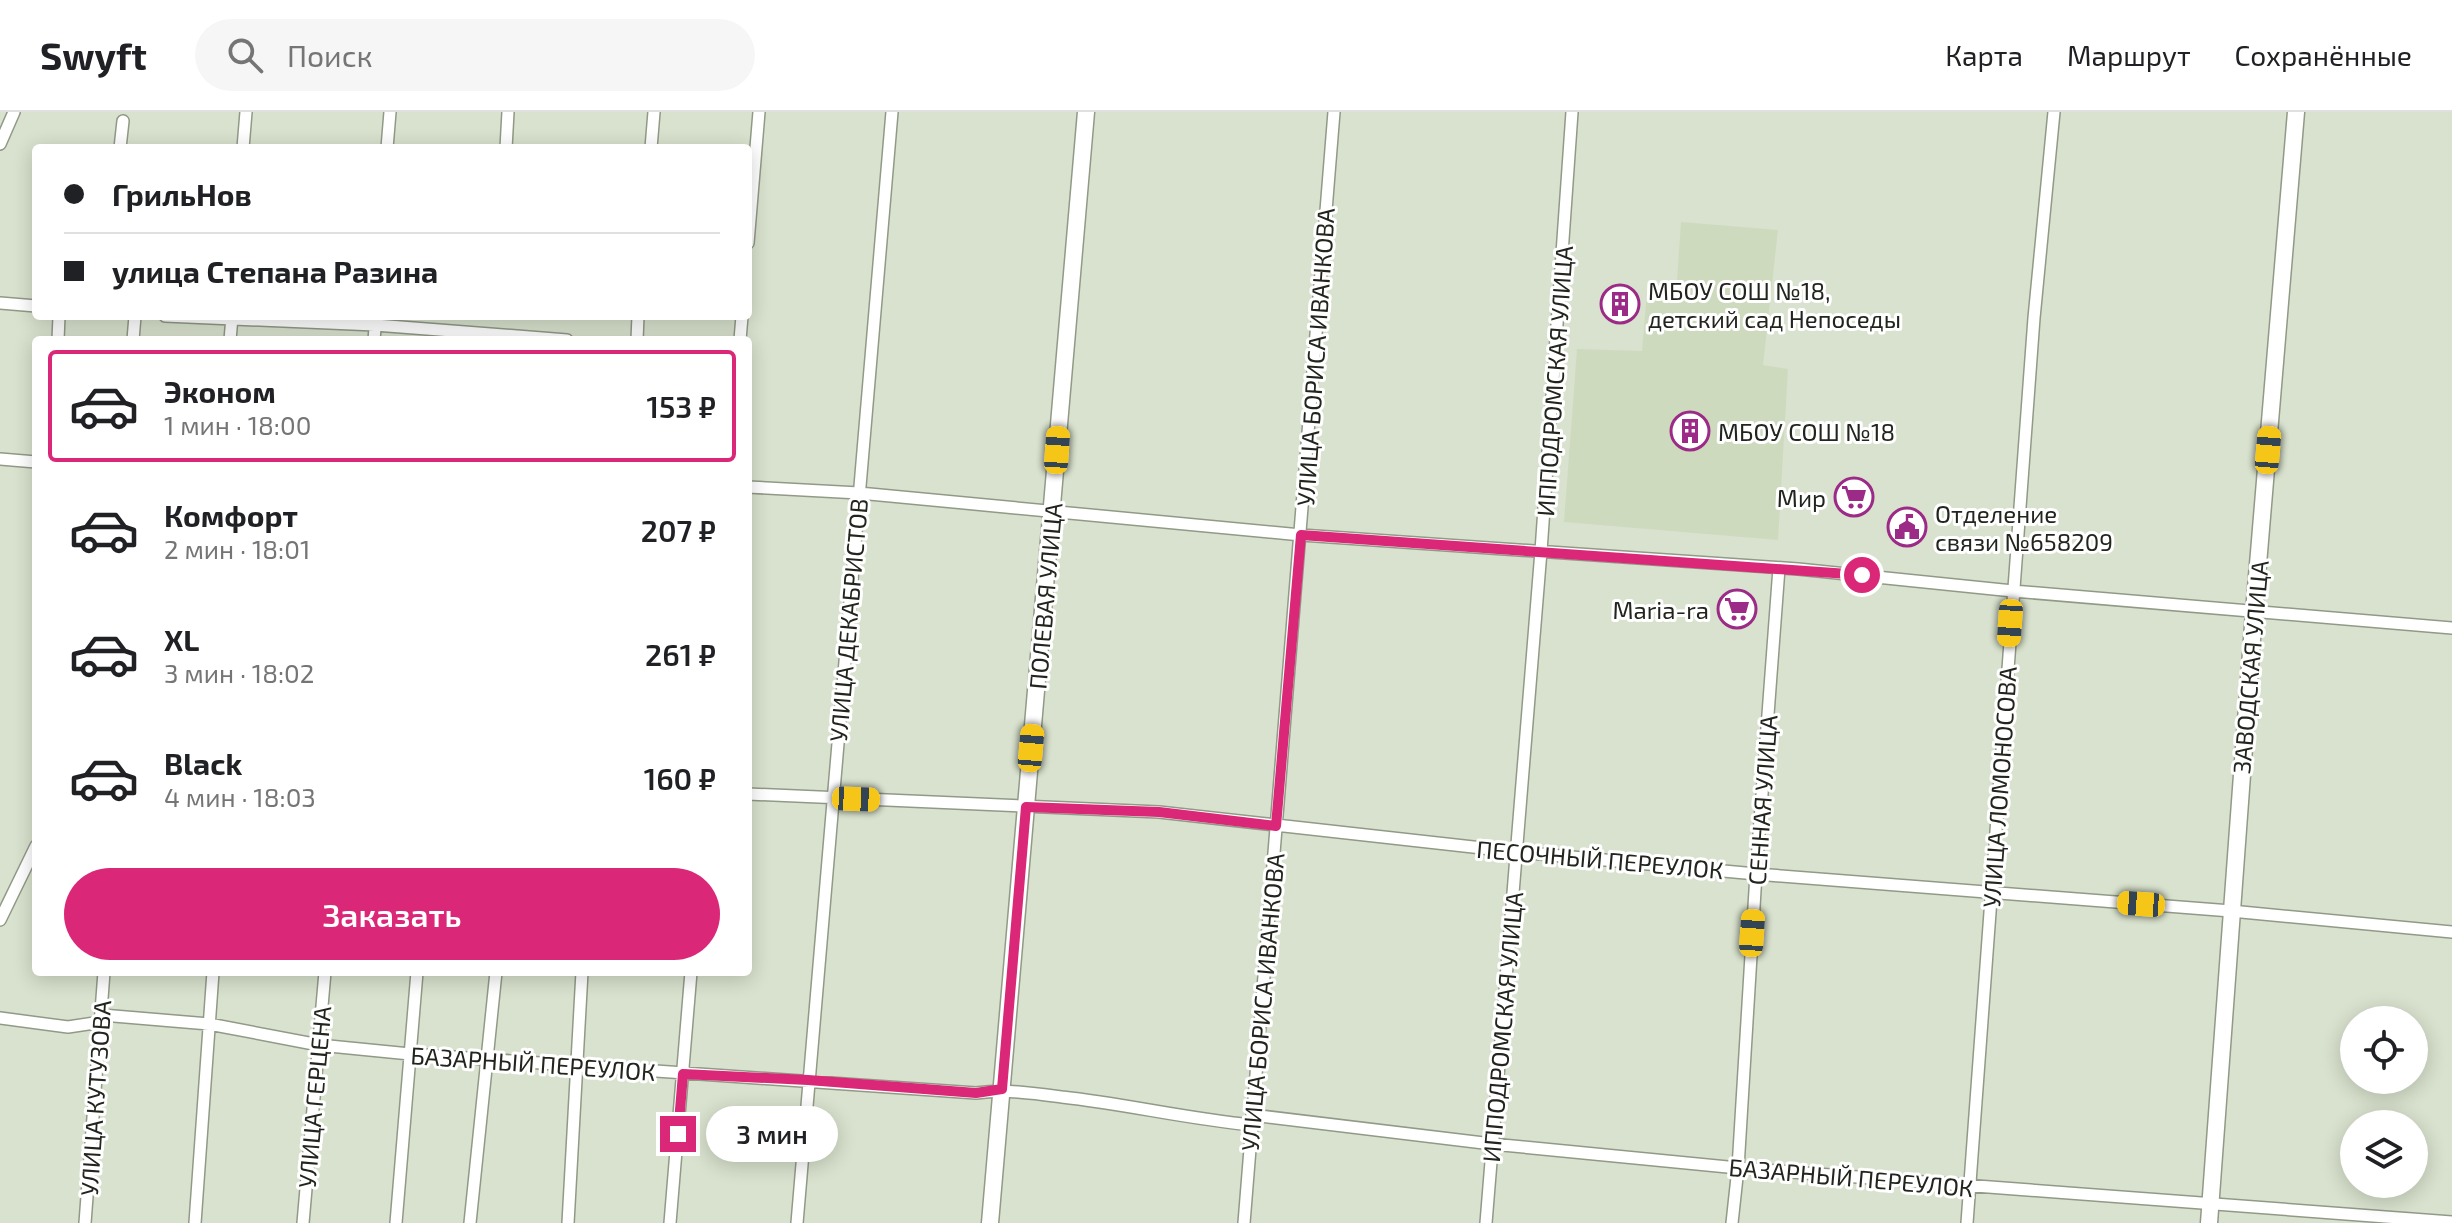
<!DOCTYPE html>
<html lang="ru">
<head>
<meta charset="utf-8">
<style>
  :root { --surface:#fff; --page:#f6f6f6; --text:#202124; --muted:#757577; --line:#e0e0e0; --accent:#db2777 }
  body { margin:0; font-family:"Exo 2",sans-serif; background:var(--page); color:var(--text); height:100vh; display:flex; flex-direction:column; font-size:30px; white-space:nowrap }
  * { box-sizing:border-box; margin:0 }
  p { font-size:26px; color:var(--muted) }
  .icon { flex:none; width:44px; height:44px; fill:none; stroke:currentColor; stroke-width:2; stroke-linecap:round; stroke-linejoin:round }
  .map { position:relative; flex:1; overflow:hidden }
  .side { position:absolute; left:32px; top:224px; width:720px; height:640px; display:flex; flex-direction:column; background:var(--surface); border-radius:8px; box-shadow:0 4px 20px #0003 }
  .side>* { flex:none }
  .banner { position:absolute; left:32px; top:32px; width:720px; height:176px; border-radius:8px; box-shadow:0 4px 20px #0003; display:grid; align-content:center; height:176px; padding:0 32px; background:var(--surface) }
  .fabs { position:absolute; left:2340px; top:894px; display:grid; gap:16px }
  .fabs a { display:grid; place-items:center; width:88px; height:88px; border-radius:50%; background:var(--surface); box-shadow:0 4px 20px #0003; font-size:40px }
  .end { position:absolute; width:36px; height:36px; margin:-18px; border:10px solid #db2777; background:#fff; box-shadow:0 0 0 4px #fff }
  .from { border-radius:50% }
  .bubble { position:absolute; height:56px; border-radius:28px; background:var(--surface); box-shadow:0 4px 20px #0003; font-size:26px; font-weight:600; line-height:56px; text-align:center }
  .car { position:absolute; width:24px; height:48px; margin:-24px -12px; border-radius:10px; box-shadow:0 0 6px 2px #0007; background:linear-gradient(#f5c518 24%,#345 0 40%,#f5c518 0 76%,#345 0 86%,#f5c518 0) }
  .banner b { display:flex; align-items:center; gap:28px; height:76px; font-size:30px }
  .banner b+b { border-top:2px solid var(--line) }
  .banner i { width:20px; height:20px; background:var(--text) }
  ul { padding:14px 0 0; list-style:none }
  li { display:flex; align-items:center; gap:24px; height:112px; margin:0 16px 12px; padding:0 16px; border:4px solid transparent; border-radius:8px }
  li div { flex:1 }
  li b { display:block; font-size:30px }
  li em { font-style:normal; font-weight:600 }
  li.selected { border-color:var(--accent) }
  li>.icon { width:72px; height:72px; stroke-width:1.5 }
  .cta { display:flex; gap:16px; margin-top:auto; padding:16px 32px }
  .cta a { flex:1; height:92px; border-radius:48px; background:var(--accent); color:#fff; font-size:32px; font-weight:600; line-height:92px; text-align:center }
  header { display:flex; align-items:center; gap:48px; box-sizing:border-box; height:112px; padding:0 40px; background:var(--surface); border-bottom:2px solid var(--line) }
  header strong { font-size:38px }
  nav { display:flex; gap:44px; margin-inline-start:auto; font-size:28px }
  .search { width:560px; height:72px; background:var(--page); display:flex; align-items:center; gap:20px; box-sizing:border-box; padding:0 28px; border-radius:44px; color:var(--muted); font-size:30px }
  .map>svg:first-child { display:block }
</style>
</head>
<body>
<header>
<strong>Swyft</strong>
<div class="search"><svg class="icon" aria-label="search" viewBox="0 0 24 24"><circle cx="10" cy="10" r="6"/><path d="M15 15l6 6"/></svg>Поиск</div>
<nav><a>Карта</a><a>Маршрут</a><a>Сохранённые</a></nav>
</header>
<div class="map">
<svg width="2452" height="1111" viewBox="0 0 2452 1111">
  <rect width="100%" height="100%" fill="#d9e2ce"/>
  <path fill="#cedabe" d="M1681,110L1778,118L1763,253L1788,257L1778,428L1564,410L1577,237L1642,239L1647,180L1676,183Z"/>
  <g fill="none" stroke-linecap="round" stroke-linejoin="round">
    <defs>
      <path id="street" d="M0,32L14,0
        M120,36L123,9
        M243,36L246,0
        M387,36L390,0
        M506,36L508,0
        M651,36L654,0
        M748,131L759,0
        M0,191L36,194
        M165,204L375,213L567,228
        M58,228L59,204
        M133,228L135,204
        M230,228L232,205
        M374,228L376,204
        M637,228L638,204
        M740,228L742,204
        M0,347L36,350
        M748,375L859,381L1301,423L1798,457L2013,479L2452,516
        M748,682L1159,700L1518,740L1756,762L2231,799L2452,820
        M0,808L36,734
        M102,903L209,912L319,933L410,942L976,981C1006,977 1033,981 1062,985C1126,992 1188,1007 1252,1013
        M0,906L68,915L101,910
        M1252,1003L1492,1032L1738,1056L2452,1110
        M85,1111L104,860
        M195,1111L213,860
        M303,1111L325,860
        M396,1111L417,860
        M470,1111L496,860
        M568,1111L582,860
        M670,1111L691,860
        M797,1111L892,0
        M1244,1111L1334,0
        M1486,1111L1541,439L1572,0
        M1732,1111L1738,1056L1756,762L1779,456
        M1967,1111L2034,206L2054,0"/>
      <path id="secondary" d="M990,1111L1086,0
        M2209,1111L2254,500L2296,0"/>
    </defs>
    <use href="#street" stroke="#919a87" stroke-width="14"/>
    <use href="#secondary" stroke="#919a87" stroke-width="19"/>
    <use href="#street" stroke="#fff" stroke-width="11"/>
    <use href="#secondary" stroke="#fff" stroke-width="16"/>
  </g>
  <g fill="none" stroke-linecap="round" stroke-linejoin="round">
    <path stroke="#db2777" stroke-width="10" d="M678,1022L683,962L808,968L976,981L1002,977L1026,695L1159,700L1276,714L1301,423L1862,463"/>
  </g>
  <defs>
    <symbol id="building-ring" viewBox="-11 -11 22 22"><circle r="9.5" fill="#fff" stroke="#9c2a87" stroke-width="1.5"/><path d="M-4-6H4V6H1V3H-1V6H-4ZM-2.5-4.3h1.7v1.8h-1.7ZM.8-4.3h1.7v1.8H.8ZM-2.5-1h1.7V.8h-1.7ZM.8-1h1.7V.8H.8Z" fill="#9c2a87"/></symbol>
    <symbol id="supermarket-ring" viewBox="-11 -11 22 22"><circle r="9.5" fill="#fff" stroke="#9c2a87" stroke-width="1.5"/><path d="M-6-5.5h2.5l.6 2H6L4.5 2H-2.5L-4.4-4H-6ZM-1.5 3.2a1.3 1.3 0 1 0 .1 0ZM3 3.2a1.3 1.3 0 1 0 .1 0Z" fill="#9c2a87"/></symbol>
    <symbol id="civic-ring" viewBox="-11 -11 22 22"><circle r="9.5" fill="#fff" stroke="#9c2a87" stroke-width="1.5"/><path d="M-.6-6.5H3V-4.5H.6V-3L4-1V1h2V6H-6V1h2V-1L-.6-3ZM-1.2 2.5V6h2.4V2.5Z" fill="#9c2a87"/></symbol>
  </defs>
  <g fill-rule="evenodd">
    <use href="#building-ring" x="1598" y="170" width="44" height="44"/>
    <use href="#building-ring" x="1668" y="297" width="44" height="44"/>
    <use href="#supermarket-ring" x="1832" y="363" width="44" height="44"/>
    <use href="#civic-ring" x="1885" y="393" width="44" height="44"/>
    <use href="#supermarket-ring" x="1715" y="475" width="44" height="44"/>
  </g>
  <g text-anchor="middle" dominant-baseline="central" stroke-width="6" stroke-linejoin="round" paint-order="stroke">
    <g font-size="24" fill="#21251d" stroke="#fff" text-anchor="start">
      <text x="1648" y="178">МБОУ СОШ №18,<tspan x="1648" dy="28">детский сад Непоседы</tspan></text>
      <text x="1718" y="319">МБОУ СОШ №18</text>
      <text x="1826" y="385" text-anchor="end">Мир</text>
      <text x="1935" y="401">Отделение<tspan x="1935" dy="28">связи №658209</tspan></text>
      <text x="1709" y="497" text-anchor="end">Maria-ra</text>
    </g>
    <g font-size="24" fill="#21251d" stroke="#fff">
      <text transform="translate(1315 245) rotate(-86)">УЛИЦА БОРИСА ИВАНКОВА</text>
      <text transform="translate(1554 269) rotate(-86)">ИППОДРОМСКАЯ УЛИЦА</text>
      <text transform="translate(1045 484) rotate(-85)">ПОЛЕВАЯ УЛИЦА</text>
      <text transform="translate(848 508) rotate(-85)">УЛИЦА ДЕКАБРИСТОВ</text>
      <text transform="translate(2250 555) rotate(-85)">ЗАВОДСКАЯ УЛИЦА</text>
      <text transform="translate(1999 675) rotate(-86)">УЛИЦА ЛОМОНОСОВА</text>
      <text transform="translate(1762 688) rotate(-86)">СЕННАЯ УЛИЦА</text>
      <text transform="translate(1600 747) rotate(5)">ПЕСОЧНЫЙ ПЕРЕУЛОК</text>
      <text transform="translate(1262 890) rotate(-85)">УЛИЦА БОРИСА ИВАНКОВА</text>
      <text transform="translate(1502 915) rotate(-85)">ИППОДРОМСКАЯ УЛИЦА</text>
      <text transform="translate(533 951) rotate(4)">БАЗАРНЫЙ ПЕРЕУЛОК</text>
      <text transform="translate(314 985) rotate(-85)">УЛИЦА ГЕРЦЕНА</text>
      <text transform="translate(95 986) rotate(-86)">УЛИЦА КУТУЗОВА</text>
      <text transform="translate(1851 1065) rotate(5)">БАЗАРНЫЙ ПЕРЕУЛОК</text>
    </g>
  </g>
</svg>
<div class="fabs">
<a><svg class="icon" aria-label="locate" viewBox="0 0 24 24"><circle cx="12" cy="12" r="6"/><path d="M12 2v4M12 18v4M2 12h4M18 12h4"/></svg></a>
<a><svg class="icon" aria-label="layers" viewBox="0 0 24 24"><path d="M12 4l9 5-9 5-9-5zM3 14l9 5 9-5"/></svg></a>
</div>
<i class="end from" style="left:1862px;top:463px"></i>
<i class="end" style="left:678px;top:1022px"></i>
<div class="bubble" style="left:706px;top:994px;width:132px">3 мин</div>
<i class="car" style="left:1057px;top:338px;rotate:4deg"></i>
<i class="car" style="left:2268px;top:338px;rotate:5deg"></i>
<i class="car" style="left:2010px;top:511px;rotate:184deg"></i>
<i class="car" style="left:1031px;top:636px;rotate:5deg"></i>
<i class="car" style="left:856px;top:687px;rotate:92deg"></i>
<i class="car" style="left:2141px;top:792px;rotate:274deg"></i>
<i class="car" style="left:1752px;top:821px;rotate:4deg"></i>
<div class="banner">
<b><i class="from"></i>ГрильНов</b>
<b><i></i>улица Степана Разина</b>
</div>
<section class="side">
<ul>
<li class="selected"><svg class="icon" aria-label="car" viewBox="0 0 24 24"><path d="M5 17H2v-5l4-1 3-4h7l3 4 3 1v5h-3M9 17h6M6 11h13"/><circle cx="7" cy="17" r="2"/><circle cx="17" cy="17" r="2"/></svg><div><b>Эконом</b><p>1 мин · 18:00</p></div><em>153 ₽</em></li>
<li><svg class="icon" aria-label="car" viewBox="0 0 24 24"><path d="M5 17H2v-5l4-1 3-4h7l3 4 3 1v5h-3M9 17h6M6 11h13"/><circle cx="7" cy="17" r="2"/><circle cx="17" cy="17" r="2"/></svg><div><b>Комфорт</b><p>2 мин · 18:01</p></div><em>207 ₽</em></li>
<li><svg class="icon" aria-label="car" viewBox="0 0 24 24"><path d="M5 17H2v-5l4-1 3-4h7l3 4 3 1v5h-3M9 17h6M6 11h13"/><circle cx="7" cy="17" r="2"/><circle cx="17" cy="17" r="2"/></svg><div><b>XL</b><p>3 мин · 18:02</p></div><em>261 ₽</em></li>
<li><svg class="icon" aria-label="car" viewBox="0 0 24 24"><path d="M5 17H2v-5l4-1 3-4h7l3 4 3 1v5h-3M9 17h6M6 11h13"/><circle cx="7" cy="17" r="2"/><circle cx="17" cy="17" r="2"/></svg><div><b>Black</b><p>4 мин · 18:03</p></div><em>160 ₽</em></li>
</ul>
<div class="cta"><a>Заказать</a></div>
</section>
</div>
</body>
</html>
